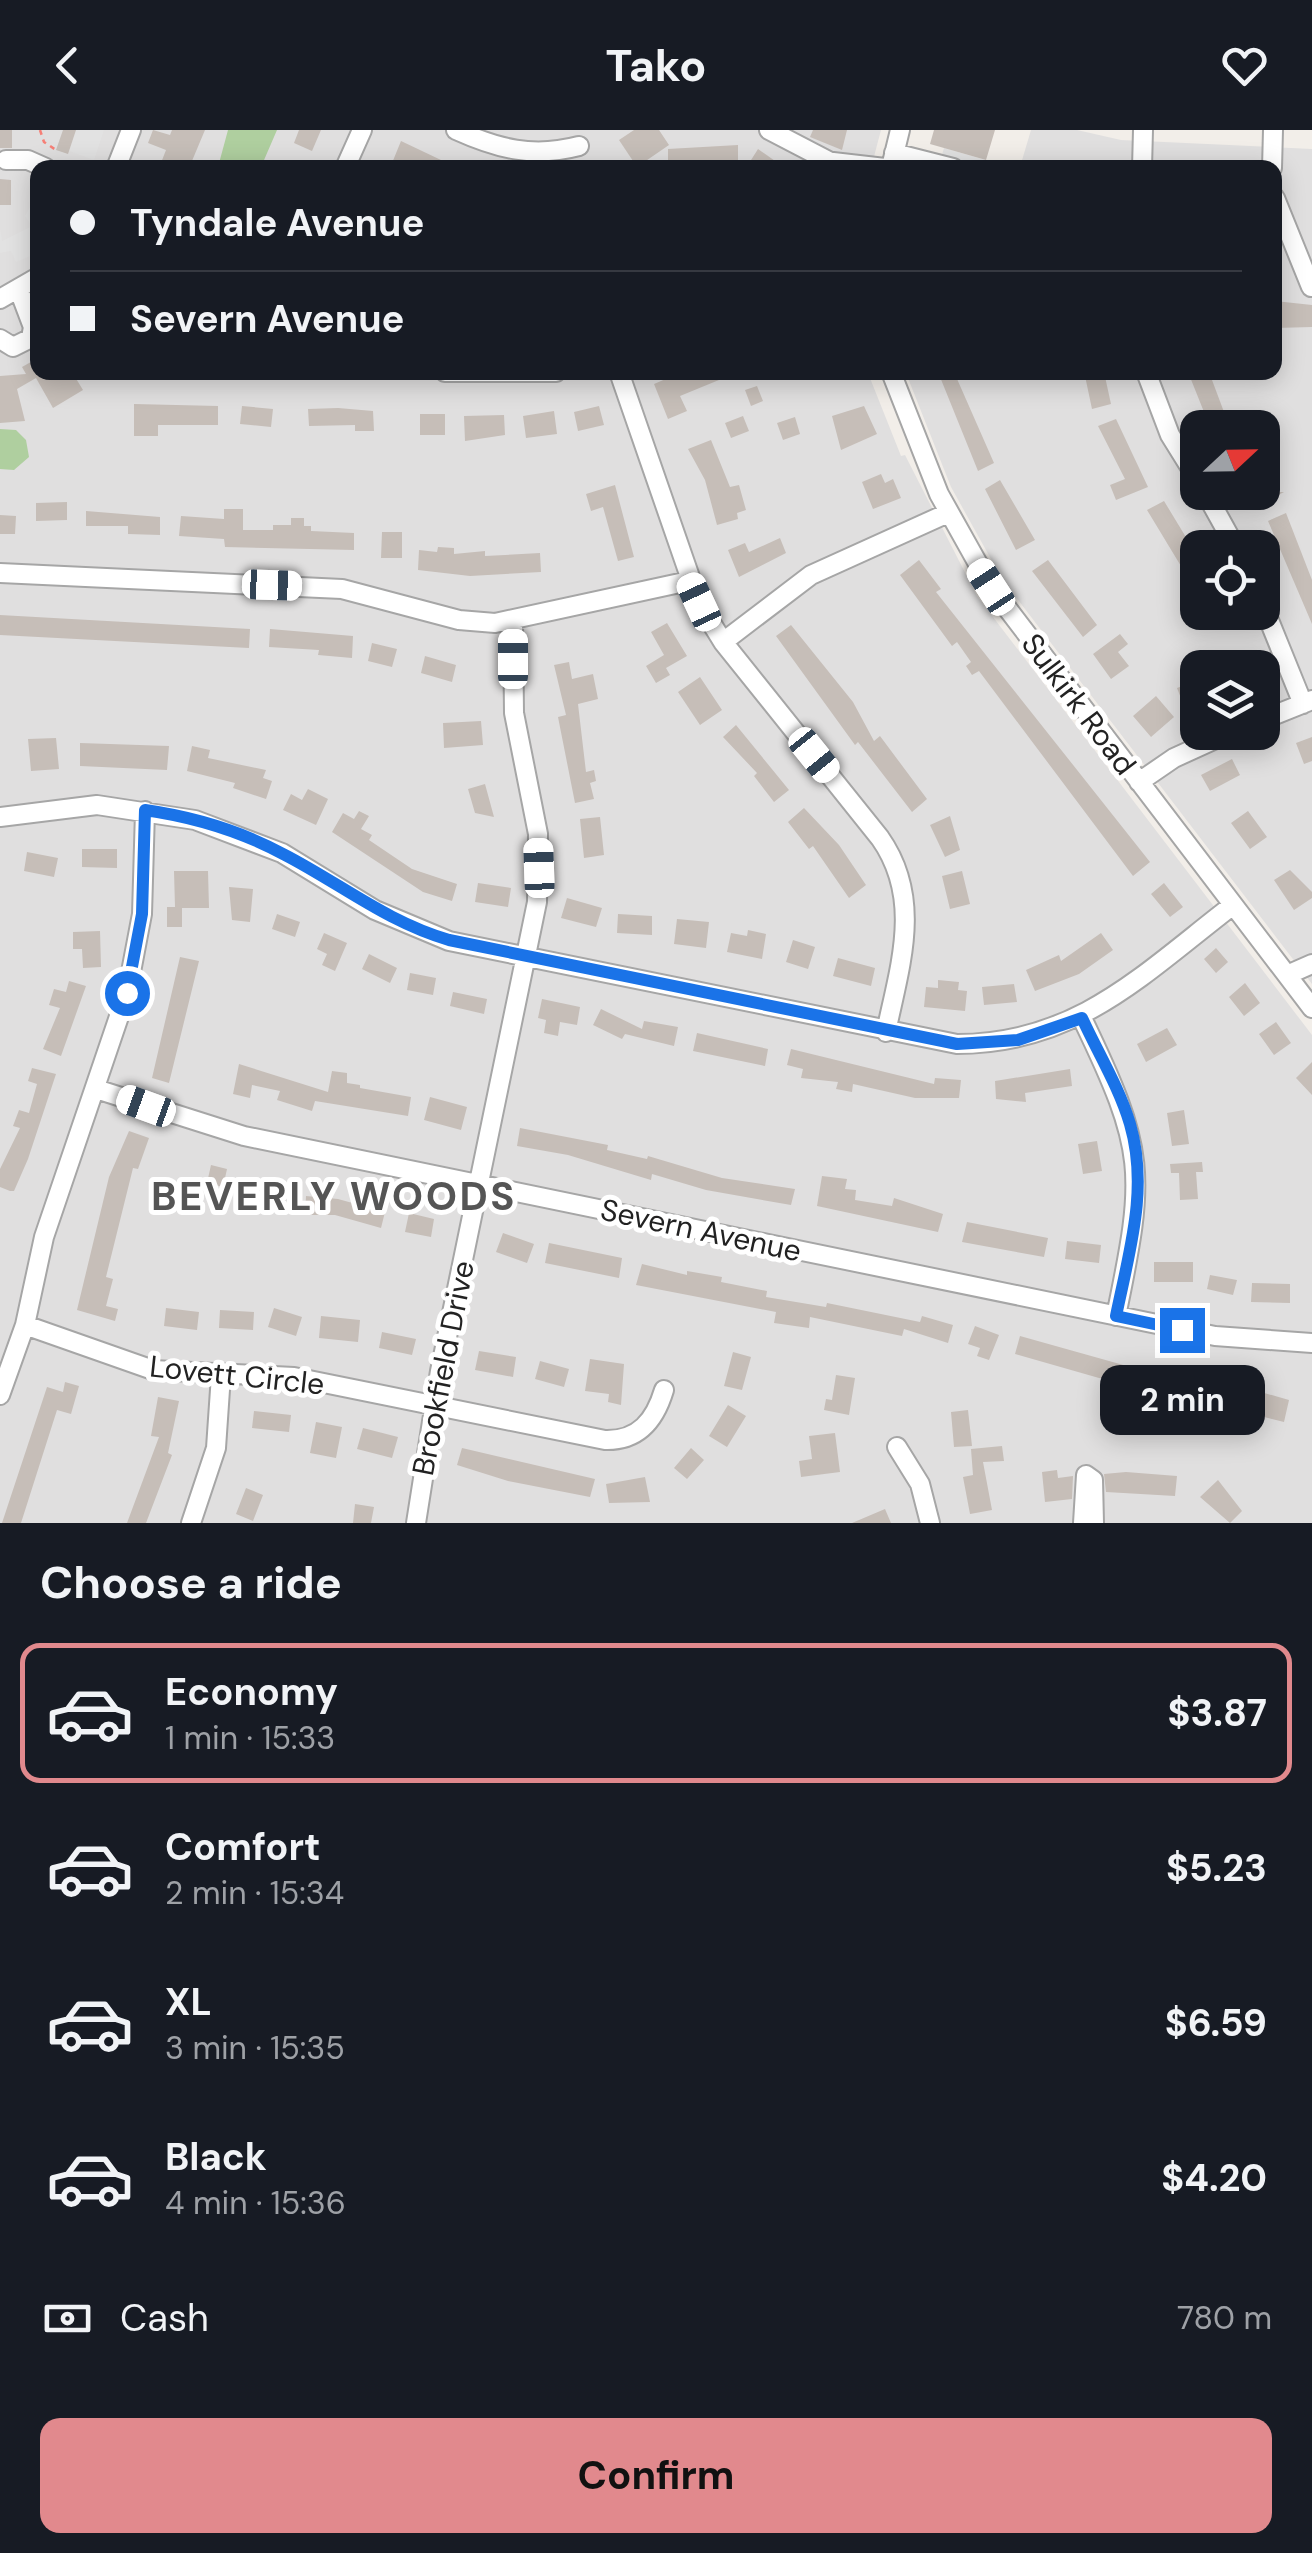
<!DOCTYPE html>
<html lang="en">
<head>
<meta charset="utf-8">
<style>
  :root { --surface:#171b24; --page:#20242c; --text:#f1f3f6; --muted:#9ea1a6; --line:#363941; --accent:#e1898d }
  body { margin:0; font-family:"DM Sans",sans-serif; background:var(--page); color:var(--text); height:100vh; display:flex; flex-direction:column; font-size:38px; white-space:nowrap }
  * { box-sizing:border-box; margin:0 }
  p { font-size:32px; color:var(--muted) }
  .icon { flex:none; width:55px; height:55px; fill:none; stroke:currentColor; stroke-width:2; stroke-linecap:round; stroke-linejoin:round }
  .map { position:relative; height:1393px; overflow:hidden }
  .details { display:flex; flex-direction:column; background:var(--surface); flex:1 }
  .details>* { flex:none }
  .banner { position:absolute; left:30px; top:30px; width:1252px; height:220px; border-radius:20px; box-shadow:0 5px 25px #0003; display:grid; align-content:center; height:220px; padding:0 40px; background:var(--surface) }
  .needle { width:65px; rotate:68deg }
  .fabs { position:absolute; left:1180px; top:280px; display:grid; gap:20px }
  .fabs a { display:grid; place-items:center; width:100px; height:100px; border-radius:20px; background:var(--surface); box-shadow:0 5px 25px #0003; font-size:50px }
  .end { position:absolute; width:45px; height:45px; margin:-22px; border:12px solid #1a73e8; background:#fff; box-shadow:0 0 0 5px #fff }
  .from { border-radius:50% }
  .bubble { position:absolute; height:70px; border-radius:20px; background:var(--surface); box-shadow:0 5px 25px #0003; font-size:32px; font-weight:700; line-height:70px; text-align:center }
  .car { position:absolute; width:30px; height:60px; margin:-30px -15px; border-radius:12px; box-shadow:0 0 8px 2px #0007; background:linear-gradient(#fff 24%,#345 0 40%,#fff 0 76%,#345 0 86%,#fff 0) }
  .banner b { display:flex; align-items:center; gap:35px; height:95px; font-size:38px }
  .banner b+b { border-top:2px solid var(--line) }
  .banner i { width:25px; height:25px; background:var(--text) }
  ul { padding:0; list-style:none }
  li { display:flex; align-items:center; gap:30px; height:140px; margin:0 20px 15px; padding:0 20px; border:5px solid transparent; border-radius:20px }
  li div { flex:1 }
  li b { display:block; font-size:38px }
  li em { font-style:normal; font-weight:700 }
  li.selected { border-color:var(--accent) }
  li>.icon { width:90px; height:90px; stroke-width:1.5 }
  h2 { padding:0 40px; font-size:45px; line-height:120px }
  .pay { display:flex; align-items:center; gap:25px; height:110px; padding:0 40px; font-size:38px }
  .pay p { margin-inline-start:auto }
  .cta { display:flex; gap:20px; margin-top:auto; padding:20px 40px }
  .cta a { flex:1; height:115px; border-radius:20px; background:var(--accent); color:#111; font-size:40px; font-weight:700; line-height:115px; text-align:center }
  header { display:flex; justify-content:space-between; align-items:center; height:130px; padding:0 40px; background:var(--surface); font-size:45px; font-weight:700 }
  .map>svg:first-child { display:block }
</style>
</head>
<body>
<header><svg class="icon" aria-label="back" viewBox="0 0 24 24"><path d="M15 5l-7 7 7 7"/></svg>Tako<svg class="icon" aria-label="heart" viewBox="0 0 24 24"><path d="M12 20l-8-8c-3-5 5-10 8-4 3-6 11-1 8 4z"/></svg></header>
<div class="map">
<svg width="1312" height="1393" viewBox="0 0 1312 1393">
  <rect width="100%" height="100%" fill="#f2eee9"/>
  <path fill="#e0dfdf" fill-rule="evenodd" d="M0,0H881L871,38H38V242L868,243L901,326L905,325L977,466L1312,905V1393H0Z
    M1031,0H1077L1121,10L1312,19V854L1002,449L951,357L906,243L1275,242V38L1020,37ZM1198,298H1262V362H1198ZM1198,418H1262V482H1198ZM1198,538H1262V602H1198Z"/>
  <path fill="#afcf9f" d="M228,0H277L261,37H218Z
    M0,299L16,300L26,310L29,327L14,340L0,339Z"/>
  <path fill="#e2e2e2" d="M64,0H104L94,30L58,17Z
    M944,18L996,33L995,37L923,38L941,28Z
    M37,64V123L16,132L11,121L0,123V98L2,111L32,96L25,86Z"/>
  <path fill="#c6beb8" d="M0,0H12V18H0Z
    M63,0H76L68,24L56,20Z
    M153,0L170,5L172,0H205L189,38H159L166,20L148,13Z
    M299,0H321L312,21L294,13Z
    M634,0H659L669,15L637,37L619,10Z
    M813,0H847L842,20L810,7Z
    M934,0H995L986,30L930,14Z
    M401,11L441,30L437,38L415,34L413,38H390Z
    M738,15V38H668V19Z
    M758,19L785,38H746Z
    M0,49L11,50V75H0Z
    M1275,171L1312,175V197L1275,198Z
    M38,228V242H72L83,260L53,278L36,248L17,259L25,291L0,293V246L26,244L22,237Z
    M682,242H736V243L680,266L687,281L668,289L654,254Z
    M938,242H954L994,333L978,341Z
    M1104,242L1111,274L1092,279L1085,246Z
    M1188,242H1209L1227,290L1210,297Z
    M757,256L763,271L751,276L745,260Z
    M134,274L218,276V295H158V306H134Z
    M242,276L273,279L271,297L240,294Z
    M599,276L604,295L578,301L574,282Z
    M864,276L877,304L841,320L832,286Z
    M338,278L373,281L374,301H355V295L309,296L308,279Z
    M554,281L557,304L526,308L523,286Z
    M420,284H445V305H420Z
    M504,285L505,305L465,311L464,286Z
    M743,286L749,301L731,308L725,293Z
    M795,287L800,304L783,310L777,293Z
    M1116,289L1148,357L1116,370L1110,355L1125,349L1098,296Z
    M711,310L730,357L739,355L746,380L737,383L738,389L717,395L705,350L688,319Z
    M1262,342L1274,362H1284L1260,375L1253,362H1262Z
    M881,344L885,353L893,349L901,368L873,379L862,352Z
    M1000,350L1035,410L1016,420L985,359Z
    M615,355L634,427L618,431L603,377L591,381L586,364Z
    M1164,371L1198,427V447L1190,451L1147,380Z
    M67,372V390L36,391V373Z
    M224,379H243V400H273V395H291V388H304V396H311V401L354,403V420L225,417L224,409L179,406L181,386L224,389Z
    M86,381L160,387V405L128,404V396H86Z
    M1286,383L1312,450V494L1268,391Z
    M0,385L16,386L15,404H0Z
    M382,402H402V428H381Z
    M780,408L786,423L739,447L728,420L745,413L749,422Z
    M438,417L454,418V424L485,421V426L540,423L541,442L470,446L418,440L419,420L437,422Z
    M919,430L941,459L936,462L1150,732L1133,746L979,541L972,545L966,536L971,532L957,512L952,516L900,445Z
    M1048,430L1097,495L1083,507L1032,441Z
    M0,485L250,499L249,518L0,505Z
    M667,493L687,526L666,538L670,545L656,553L646,536L664,525L651,502Z
    M791,495L853,572L874,611L880,606L927,669L912,682L858,612L855,615L776,506Z
    M270,499L353,506L352,528L318,525L319,520L269,517Z
    M1120,504L1128,514L1118,522L1129,536L1111,549L1093,524Z
    M372,513L397,519L392,537L368,531Z
    M1229,524L1233,536L1258,526L1263,538H1221L1218,528Z
    M425,526L456,535L452,552L421,543Z
    M569,532L572,549L593,544L598,569L578,574L586,642L594,640L596,651L590,653L594,669L575,673L558,587L566,585L554,535Z
    M700,547L722,580L700,595L678,562Z
    M1198,550V570L1184,576L1177,558Z
    M1156,566L1174,587L1151,607L1133,586Z
    M481,591L483,615L444,618L443,593Z
    M736,595L789,660L774,672L754,646L757,643L723,607Z
    M1312,607V631L1304,634L1296,613Z
    M56,608L59,639L31,641L28,609Z
    M80,613L169,616L167,640L80,636Z
    M192,616L210,620L208,628L266,640L263,648L272,651L266,669L233,658L235,653L187,641Z
    M1232,629L1240,645L1210,661L1201,645Z
    M485,654L494,687L475,683L468,659Z
    M308,659L328,669L316,695L283,680L291,664L302,670Z
    M804,678L839,715L866,755L849,768L813,716L809,719L788,692Z
    M359,681L369,686L361,699L372,705L369,710L412,739L457,754L452,771L423,762L332,702L343,683L354,689Z
    M1248,681L1267,707L1250,719L1231,693Z
    M950,686L960,720L945,727L930,695Z
    M600,687L604,725L584,728L580,689Z
    M82,719H117V738L82,737Z
    M27,722L58,728L54,747L24,741Z
    M1290,740L1312,762V768L1294,780L1274,750Z
    M174,741H208L209,778H182V797H167V777H175Z
    M962,741L970,774L950,779L942,746Z
    M478,753L511,758L508,777L475,772Z
    M1164,753L1183,777L1170,787L1151,764Z
    M229,757L253,759L250,792L232,790Z
    M567,768L602,778L596,797L561,788Z
    M277,784L300,792L295,807L272,799Z
    M618,784L652,786V805L617,803Z
    M677,789L709,792L706,818L674,814Z
    M748,800L766,804L762,829L727,822L731,803L747,806Z
    M100,801L101,837L83,838L82,819H73V802Z
    M324,803L347,813L335,841L322,835L327,824L317,819Z
    M1101,803L1113,820L1079,844L1035,861L1026,840L1059,825L1061,831Z
    M793,810L815,817L808,839L786,832Z
    M1216,818L1228,832L1216,843L1204,829Z
    M369,824L397,838L390,853L362,839Z
    M180,827L199,831L169,953L152,948Z
    M838,828L875,838L871,856L833,846Z
    M410,843L436,848L433,865L407,860Z
    M938,850L959,852L958,860L967,861L965,881L924,877L926,857L938,858Z
    M69,851L86,856L61,926L43,919L60,878L49,875L54,859L66,862Z
    M1245,853L1260,873L1244,886L1229,867Z
    M1014,854L1017,872L984,875L982,857Z
    M453,862L487,869L484,884L450,876Z
    M542,869L580,877L577,895L560,892L558,906L544,903L546,890L538,888Z
    M601,879L642,899L644,891L678,897L674,916L625,904L622,909L593,895Z
    M1276,892L1291,913L1274,925L1259,904Z
    M1167,898L1177,915L1146,932L1137,914Z
    M697,903L768,919L765,936L693,921Z
    M791,919L934,954L935,948L961,950L959,968H915L853,954L852,962L836,959L838,952L801,948L803,939L787,935Z
    M1312,932V965L1296,948Z
    M239,934L328,962L332,941L347,943V953L360,955V958L411,967L408,986L315,971L312,981L277,970L280,961L252,955L250,968L233,964Z
    M32,938L56,944L28,1029L14,1061H10L0,1057V1039L20,998L13,996L19,980L29,983L37,954L28,951Z
    M1070,939L1072,956L1025,963L1026,972L996,969L995,951Z
    M430,967L467,977L461,1000L424,990Z
    M1184,980L1189,1014L1172,1016L1167,983Z
    M520,998L608,1015L607,1020L647,1029L648,1026L722,1048L795,1059L791,1075L706,1060L652,1044L651,1050L568,1025L517,1016Z
    M129,1001L149,1008L138,1039L133,1038L106,1147L113,1149L106,1176L118,1179L115,1191L77,1180L109,1047Z
    M1097,1011L1102,1041L1083,1044L1078,1014Z
    M1202,1032L1203,1042H1196L1198,1069L1180,1070L1179,1043H1171L1170,1034Z
    M211,1035L227,1039L223,1057L207,1053Z
    M822,1046L847,1049L845,1059L856,1060L855,1070L892,1076L894,1068L943,1084L938,1102L817,1076Z
    M259,1050L274,1054L268,1072L254,1068Z
    M306,1066L338,1069L385,1082L381,1098L335,1085H305Z
    M409,1083L434,1089L431,1107L405,1102Z
    M967,1092L1048,1108L1044,1127L962,1112Z
    M503,1103L534,1114L527,1133L496,1122Z
    M1067,1111L1101,1115L1099,1133L1065,1129Z
    M549,1113L622,1128L619,1148L545,1133Z
    M1154,1132H1193V1152H1154Z
    M642,1134L687,1145V1141L722,1147L721,1152L767,1161L766,1167L826,1177L827,1173L920,1192L922,1186L953,1195L948,1213L904,1199L902,1206L810,1187L809,1198L774,1193L776,1182L636,1155Z
    M1210,1145L1237,1150L1233,1165L1207,1159Z
    M1252,1153L1290,1154V1173L1251,1172Z
    M166,1178L199,1182L197,1200L164,1196Z
    M274,1178L302,1187L296,1206L268,1197Z
    M220,1180L254,1182L253,1200L219,1198Z
    M321,1186L360,1190L358,1212L319,1208Z
    M975,1196L999,1205L989,1230L977,1226L980,1218L968,1214Z
    M382,1202L416,1209L412,1225L379,1218Z
    M1020,1206L1134,1238L1130,1255L1124,1254L1121,1264L1103,1260L1106,1250L1015,1224Z
    M479,1221L516,1227L513,1247L475,1240Z
    M733,1222L751,1227L742,1260L724,1256Z
    M590,1229L624,1234L621,1275L608,1272L609,1264L585,1261Z
    M540,1231L569,1239L564,1257L535,1249Z
    M1154,1239L1235,1257L1229,1283L1215,1280L1217,1273L1182,1265L1179,1275L1147,1266Z
    M836,1245L855,1248L849,1285L824,1280L826,1269L832,1270Z
    M65,1252L79,1256L71,1284L57,1280L21,1393H2L47,1257L63,1262Z
    M1254,1260L1289,1270L1284,1292L1248,1283Z
    M158,1267L179,1271L168,1323L172,1325L146,1393H127L159,1307L151,1306Z
    M728,1275L746,1286L727,1317L709,1306Z
    M968,1280L972,1316L954,1317L951,1282Z
    M254,1281L291,1285L289,1302L252,1298Z
    M316,1292L342,1297L336,1328L310,1323Z
    M363,1298L398,1307L392,1328L357,1319Z
    M835,1303L840,1342L801,1347L799,1331L812,1329L809,1306Z
    M1002,1316L1004,1331L983,1332L992,1380L970,1384L963,1347L973,1345L971,1319Z
    M462,1318L595,1349L590,1367L508,1351L457,1335Z
    M691,1318L704,1330L687,1349L674,1338Z
    M1057,1340L1058,1348L1073,1346L1072,1369L1045,1372L1042,1342Z
    M1126,1342L1177,1346L1175,1366L1106,1362L1104,1344Z
    M645,1347L650,1372L609,1373L606,1354Z
    M1218,1350L1242,1381L1230,1393L1200,1367Z
    M246,1358L263,1365L253,1391L236,1384Z
    M355,1374L374,1377L371,1393H353Z
    M885,1379L891,1393H852Z"/>
  <g fill="none" stroke-linecap="round" stroke-linejoin="round">
    <defs>
      <path id="minor" d="M456,0C498,19 533,28 579,16
        M769,0L842,38
        M894,23L953,38
        M6,30H28L46,38
        M833,32L885,38
        M892,33L900,0
        M116,38L131,0
        M345,38L362,0
        M1142,38L1143,0
        M1272,38L1273,0
        M1275,68L1311,157
        M0,169L38,147
        M0,209L13,217L31,208L33,197L19,160
        M445,242H556
        M619,242L699,473L723,512L880,708C923,769 900,835 886,902
        M891,242L939,364L991,457L1312,878
        M1146,242L1170,305L1198,350
        M1205,362L1236,418
        M0,443L342,459L459,490L495,493L689,451
        M1262,473L1303,574
        M723,512L811,445L948,383
        M1262,590L1312,570
        M1139,652L1174,628L1231,602
        M0,687L97,675L195,690L282,723L375,780L449,811L957,914C1077,914 1143,844 1233,775
        M1287,845L1312,834
        M1082,888C1146,1021 1146,1042 1116,1186
        M96,959L244,1006L1215,1206L1312,1213
        M25,1195L153,1240L294,1247L605,1310C639,1311 655,1290 664,1260
        M0,1265L25,1195L44,1107L127,863L142,784L145,681
        M897,1317L920,1354L930,1393
        M191,1393L216,1318L221,1245
        M416,1393L440,1241L537,772L538,704L514,583L513,492
        M1083,1393L1086,1345L1093,1350L1094,1393"/>
    </defs>
    <use href="#minor" stroke="#a6a6a6" stroke-width="22"/>
    <path stroke="#f67f76" stroke-width="2.5" stroke-dasharray="5 5" stroke-linecap="butt" d="M40,0L44,12L56,20"/>
    <use href="#minor" stroke="#fff" stroke-width="18"/>
  </g>
  <g fill="none" stroke-linecap="round" stroke-linejoin="round">
    <path stroke="#1a73e8" stroke-width="12" d="M127,863L142,784L145,680C194,687 241,701 285,725C341,754 387,792 449,810L957,914L1018,910L1082,888C1098,923 1119,957 1130,994C1149,1059 1129,1122 1116,1186L1182,1200"/>
  </g>
  <g text-anchor="middle" dominant-baseline="central" stroke-width="10" stroke-linejoin="round" paint-order="stroke">
    <g font-size="30" fill="#222" stroke="#fff">
      <text transform="translate(1079 574) rotate(53)">Sulkirk Road</text>
      <text transform="translate(701 1100) rotate(12)">Severn Avenue</text>
      <text transform="translate(443 1238) rotate(-79)">Brookfield Drive</text>
      <text transform="translate(237 1245) rotate(6)">Lovett Circle</text>
    </g>
    <g font-size="40" font-weight="bold" letter-spacing="2.5" fill="#555" stroke="#fff">
      <text x="334" y="1066">BEVERLY WOODS</text>
    </g>
  </g>
</svg>
<div class="fabs">
<a><svg class="needle" viewBox="-14 -14 28 28"><path d="M0-13l5 13h-10z" fill="#e53935"/><path d="M0 13l5-13h-10z" fill="#9ea1a6"/></svg></a>
<a><svg class="icon" aria-label="locate" viewBox="0 0 24 24"><circle cx="12" cy="12" r="6"/><path d="M12 2v4M12 18v4M2 12h4M18 12h4"/></svg></a>
<a><svg class="icon" aria-label="layers" viewBox="0 0 24 24"><path d="M12 4l9 5-9 5-9-5zM3 14l9 5 9-5"/></svg></a>
</div>
<i class="end from" style="left:127px;top:863px"></i>
<i class="end" style="left:1182px;top:1200px"></i>
<div class="bubble" style="left:1100px;top:1235px;width:165px">2 min</div>
<i class="car" style="left:272px;top:455px;rotate:92deg"></i>
<i class="car" style="left:991px;top:457px;rotate:327deg"></i>
<i class="car" style="left:699px;top:472px;rotate:335deg"></i>
<i class="car" style="left:513px;top:529px;rotate:0deg"></i>
<i class="car" style="left:814px;top:625px;rotate:141deg"></i>
<i class="car" style="left:539px;top:738px;rotate:358deg"></i>
<i class="car" style="left:146px;top:976px;rotate:290deg"></i>
<div class="banner">
<b><i class="from"></i>Tyndale Avenue</b>
<b><i></i>Severn Avenue</b>
</div>
</div>
<section class="details">
<h2>Choose a ride</h2>
<ul>
<li class="selected"><svg class="icon" aria-label="car" viewBox="0 0 24 24"><path d="M5 17H2v-5l4-1 3-4h7l3 4 3 1v5h-3M9 17h6M6 11h13"/><circle cx="7" cy="17" r="2"/><circle cx="17" cy="17" r="2"/></svg><div><b>Economy</b><p>1 min · 15:33</p></div><em>$3.87</em></li>
<li><svg class="icon" aria-label="car" viewBox="0 0 24 24"><path d="M5 17H2v-5l4-1 3-4h7l3 4 3 1v5h-3M9 17h6M6 11h13"/><circle cx="7" cy="17" r="2"/><circle cx="17" cy="17" r="2"/></svg><div><b>Comfort</b><p>2 min · 15:34</p></div><em>$5.23</em></li>
<li><svg class="icon" aria-label="car" viewBox="0 0 24 24"><path d="M5 17H2v-5l4-1 3-4h7l3 4 3 1v5h-3M9 17h6M6 11h13"/><circle cx="7" cy="17" r="2"/><circle cx="17" cy="17" r="2"/></svg><div><b>XL</b><p>3 min · 15:35</p></div><em>$6.59</em></li>
<li><svg class="icon" aria-label="car" viewBox="0 0 24 24"><path d="M5 17H2v-5l4-1 3-4h7l3 4 3 1v5h-3M9 17h6M6 11h13"/><circle cx="7" cy="17" r="2"/><circle cx="17" cy="17" r="2"/></svg><div><b>Black</b><p>4 min · 15:36</p></div><em>$4.20</em></li>
</ul>
<div class="pay"><svg class="icon" aria-label="cash" viewBox="0 0 24 24"><path d="M3 7h18v10H3z"/><circle cx="12" cy="12" r="2"/></svg>Cash<p>780 m</p></div>
<div class="cta"><a>Confirm</a></div>
</section>
</body>
</html>
